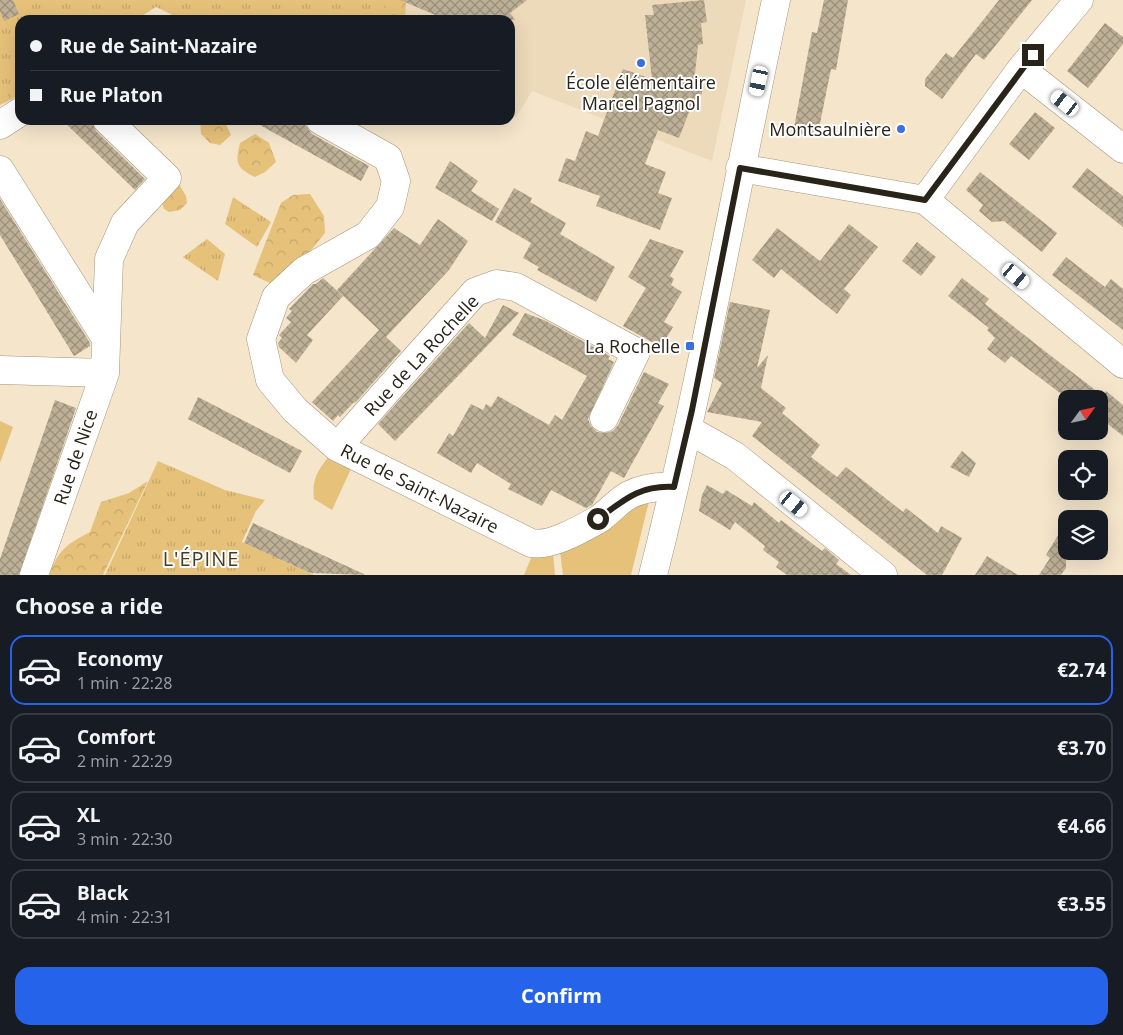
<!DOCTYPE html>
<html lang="en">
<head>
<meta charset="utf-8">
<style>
  :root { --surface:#171b24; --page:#20242c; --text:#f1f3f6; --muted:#9ea1a6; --line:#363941; --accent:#2563eb }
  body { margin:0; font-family:"Open Sans",sans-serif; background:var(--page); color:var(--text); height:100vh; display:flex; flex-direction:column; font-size:19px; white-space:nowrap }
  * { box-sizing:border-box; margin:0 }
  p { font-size:16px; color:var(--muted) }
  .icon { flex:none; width:28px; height:28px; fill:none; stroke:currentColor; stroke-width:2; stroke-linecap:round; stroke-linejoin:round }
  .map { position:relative; height:575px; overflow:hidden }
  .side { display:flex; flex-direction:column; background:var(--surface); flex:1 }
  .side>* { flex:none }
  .hud { position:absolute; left:15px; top:15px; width:500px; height:110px; border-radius:15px; box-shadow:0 5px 20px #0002; display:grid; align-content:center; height:110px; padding:0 15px; background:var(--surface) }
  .needle { width:32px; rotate:57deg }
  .fabs { position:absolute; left:1058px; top:390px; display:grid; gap:10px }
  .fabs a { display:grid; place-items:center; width:50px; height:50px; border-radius:10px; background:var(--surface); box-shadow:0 5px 20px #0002; font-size:25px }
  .end { position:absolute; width:22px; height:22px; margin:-11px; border:6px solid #29241a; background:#fff; box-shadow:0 0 0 2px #fff }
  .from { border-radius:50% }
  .car { position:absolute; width:15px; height:30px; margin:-15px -8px; border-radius:6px; box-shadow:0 0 4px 1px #0007; background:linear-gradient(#fff 24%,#345 0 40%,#fff 0 76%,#345 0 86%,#fff 0) }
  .hud b { display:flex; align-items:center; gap:18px; height:48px; font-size:19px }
  .hud b+b { border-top:1px solid var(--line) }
  .hud i { width:12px; height:12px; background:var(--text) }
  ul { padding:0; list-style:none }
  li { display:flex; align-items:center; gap:15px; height:70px; margin:0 10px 8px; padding:0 5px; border:2px solid var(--line); border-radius:15px }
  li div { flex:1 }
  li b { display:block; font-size:19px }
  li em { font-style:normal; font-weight:700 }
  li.on { border-color:var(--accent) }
  li>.icon { width:45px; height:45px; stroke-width:1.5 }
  h2 { padding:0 15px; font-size:22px; line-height:60px }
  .action { display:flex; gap:10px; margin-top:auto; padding:10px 15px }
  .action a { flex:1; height:58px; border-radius:15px; background:var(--accent); color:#fff; font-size:20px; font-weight:700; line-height:58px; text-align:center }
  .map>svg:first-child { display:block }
</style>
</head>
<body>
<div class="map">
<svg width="1123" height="575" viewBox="0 0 1123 575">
  <defs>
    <pattern id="forest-crowns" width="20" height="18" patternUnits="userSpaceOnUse" patternTransform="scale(1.25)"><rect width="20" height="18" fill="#e6c17a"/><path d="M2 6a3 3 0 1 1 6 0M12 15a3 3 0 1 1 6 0" fill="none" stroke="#c5a669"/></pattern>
    <pattern id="park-tufts" width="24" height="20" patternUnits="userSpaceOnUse" patternTransform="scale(1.25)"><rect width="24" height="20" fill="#e6c17a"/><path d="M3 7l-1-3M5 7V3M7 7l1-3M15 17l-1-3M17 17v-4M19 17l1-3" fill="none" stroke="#c5a669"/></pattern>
    <pattern id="building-cross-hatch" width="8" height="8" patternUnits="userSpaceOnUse" patternTransform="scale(1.25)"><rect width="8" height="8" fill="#beb097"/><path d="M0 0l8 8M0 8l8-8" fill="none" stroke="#9a8f7a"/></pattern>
  </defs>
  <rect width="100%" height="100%" fill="#f4e5cb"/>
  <path fill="#ecdaba" d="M387,0H746L712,161L532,91L516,117L510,115V20H379Z"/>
  <path fill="#e6c17a" d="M0,421L13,427L0,463Z
    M337,447L356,458L332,510L314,499C311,475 322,465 337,447Z
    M650,497L631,575H563L560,551Z
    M537,544L553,554L555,575H524Z"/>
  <path fill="url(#forest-crowns)" d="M319,0H406L405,20H314Z
    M20,66V95L0,105V78Z
    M200,120H224L231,135L220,145L210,143L201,134Z
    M255,134L269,143L276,162L265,172L255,177C236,168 235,163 240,143Z
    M179,184L186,196L187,203L180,210L169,212L164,209L158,191L168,185Z
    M310,194L324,216L325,233L304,259L272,284L253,275L281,203L293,195Z
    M148,481L103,575H49C59,549 66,545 90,532L101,502L129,493Z"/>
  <path fill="url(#park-tufts)" d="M0,0H387L379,20H183L156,7L135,20H20V87L0,99Z
    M233,197L271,222L257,247L225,224Z
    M207,239L225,254L218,281L183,257Z
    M158,461L225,490L265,500L256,511L242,542L314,575H105Z"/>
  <path fill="url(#building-cross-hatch)" d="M0,0H13L19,14L4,21L0,11Z
    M400,0H527L510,13L515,20H447Z
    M704,0L707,22L701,23L703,44L698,45L694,83L704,87L696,109L691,107L679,138L658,130L645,164L666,172L658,193L672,198L660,230L596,206L600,196L558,181L566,158L575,161L586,131L598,136L623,69L652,79L645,15H654L652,5Z
    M824,0H848L836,70L831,69L817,138L793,133L812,32L817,33Z
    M999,0H1032L984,60L976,54L942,99L925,86V79L946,53L953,58Z
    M1105,23L1123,37V44L1088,88L1067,71Z
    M1035,112L1055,128L1029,160L1009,144Z
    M62,120H92L96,131L145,179L135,190Z
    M251,120H301L312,134L369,166L361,181Z
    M450,161L478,181L471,191L499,209L492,221L435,188Z
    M1087,168L1123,196V227L1072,187Z
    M980,172L1057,233L1042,252L1004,221L992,222L979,211L983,205L966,190Z
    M514,188L532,198L530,202L566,223L560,234L615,267L596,302L537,270L539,267L523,258L531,243L495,222Z
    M0,199L90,343V346L74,356L0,235Z
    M438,219L468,241L449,270L386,337L401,351L356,402L353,403L340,417L338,415L333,421L312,402L379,330L337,290L394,228L420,245Z
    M849,224L878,247L844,289L851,295L837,314L781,269L774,278L752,260L777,228L820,261Z
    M650,239L684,251L670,276L674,279L671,285L682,292L664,322L673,327L661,347L623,326L646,288L628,277Z
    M917,242L936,257L921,276L902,261Z
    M1066,257L1105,287L1111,279L1123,289V330L1052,275Z
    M323,278L343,296L307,335L313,340L296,363L279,347L278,343L282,338L279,335L291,322L286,318L292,311L289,309L313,284H316Z
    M962,278L989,299L985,304L1046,352L1103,396L1106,391L1123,405V436L1099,417L1100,399H1068L1011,356L1005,363L987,349L995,338L987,330L989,328L948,296Z
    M730,302L770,310L757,368L768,355L761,388L786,408L782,413L820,445L811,457L837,477L846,467L903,512L906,508L938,533L941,526L962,538L942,575H927L752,436L762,422L707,412L722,383L714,378Z
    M503,305L519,313L395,441L378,424L469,323L485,338Z
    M525,313L546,321L610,356L608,359L614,362L588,419L591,426L597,432L606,433L613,431L618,425L644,372L669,384L658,403L664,406L624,478L611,471L592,505L586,508L551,490L542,506L508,489L511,484L477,463L471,473L437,453L449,433L453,436L471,404L483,410L486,404L491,407L498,396L549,425L555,415L562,420L587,376L512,335Z
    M198,397L302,451L290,473L188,419Z
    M55,400L76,408L19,575H0V559Z
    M962,451L976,463L969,477L950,467Z
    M707,485L723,494L726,490L752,506L754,502L779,523L781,520L822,551L825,548L839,560L836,564L851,575H787L776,567L779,562L763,550L765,546L735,522L730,530L699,511L702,495Z
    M1066,522V568L1061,575H1039L1050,558L1046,555Z
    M253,523L366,575L310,573L244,543Z
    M987,556L1018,575H975Z"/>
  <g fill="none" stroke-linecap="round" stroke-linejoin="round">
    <defs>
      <path id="minor" d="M1021,69L1123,149
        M320,120L388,158L396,181L390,207L368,235L304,271L276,297L261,339L270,380L295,410L337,447L531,543C551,547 581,529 599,519C609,512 618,501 629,495C643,488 658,486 674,487
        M0,125L20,112
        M740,168L925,200L1123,364
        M0,170L105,337
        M925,200L1021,69L1079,0
        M0,370L105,373
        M687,429L735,456L883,575
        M337,447L475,292L497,284L516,287L636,352L604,418
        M34,575L105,373L109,259L125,223L167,178L107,120
        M653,575C701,385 735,192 776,0"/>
    </defs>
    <use href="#minor" stroke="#a4977e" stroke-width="29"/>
    <use href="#minor" stroke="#fff" stroke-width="28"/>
  </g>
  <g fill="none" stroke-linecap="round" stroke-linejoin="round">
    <path stroke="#29241a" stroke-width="6" d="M598,519C624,500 639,485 674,487L692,410L740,168L925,200L1033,55"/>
  </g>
  <g fill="#3a6fdf" stroke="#fff" stroke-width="2">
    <circle cx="641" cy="63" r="5"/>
    <circle cx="901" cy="129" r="5"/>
    <rect x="685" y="341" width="10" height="10" rx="2.5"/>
  </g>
  <g text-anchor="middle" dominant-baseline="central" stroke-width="4" stroke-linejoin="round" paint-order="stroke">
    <g font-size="18" fill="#29241a" stroke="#fff" text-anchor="end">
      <text x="641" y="82" text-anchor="middle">École élémentaire<tspan x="641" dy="21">Marcel Pagnol</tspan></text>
      <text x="891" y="129">Montsaulnière</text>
      <text x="680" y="346">La Rochelle</text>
    </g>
    <g font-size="18" fill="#29241a" stroke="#fff">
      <text transform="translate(421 355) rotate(-47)">Rue de La Rochelle</text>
      <text transform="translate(75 457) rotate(-71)">Rue de Nice</text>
      <text transform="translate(420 488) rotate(27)">Rue de Saint-Nazaire</text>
    </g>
    <g font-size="20" letter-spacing="1" fill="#463b25" stroke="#fff">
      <text x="201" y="558">L'ÉPINE</text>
    </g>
  </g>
</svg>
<div class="fabs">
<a><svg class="needle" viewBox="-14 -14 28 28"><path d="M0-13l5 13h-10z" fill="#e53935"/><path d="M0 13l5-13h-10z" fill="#9ea1a6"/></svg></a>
<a><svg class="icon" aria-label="locate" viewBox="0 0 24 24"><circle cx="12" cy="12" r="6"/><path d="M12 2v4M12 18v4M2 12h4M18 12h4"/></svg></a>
<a><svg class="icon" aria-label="layers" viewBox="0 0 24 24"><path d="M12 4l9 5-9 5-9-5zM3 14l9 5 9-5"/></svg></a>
</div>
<i class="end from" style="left:598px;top:519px"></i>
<i class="end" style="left:1033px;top:55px"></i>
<i class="car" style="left:759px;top:81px;rotate:192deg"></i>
<i class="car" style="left:1065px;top:103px;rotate:308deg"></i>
<i class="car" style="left:1016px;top:276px;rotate:130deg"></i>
<i class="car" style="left:794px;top:504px;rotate:129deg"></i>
<div class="hud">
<b><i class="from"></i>Rue de Saint-Nazaire</b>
<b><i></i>Rue Platon</b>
</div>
</div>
<section class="side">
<h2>Choose a ride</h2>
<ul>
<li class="on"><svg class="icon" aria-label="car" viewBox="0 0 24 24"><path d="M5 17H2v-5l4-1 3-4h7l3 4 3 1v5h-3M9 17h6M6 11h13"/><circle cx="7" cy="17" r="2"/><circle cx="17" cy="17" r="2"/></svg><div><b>Economy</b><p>1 min · 22:28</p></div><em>€2.74</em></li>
<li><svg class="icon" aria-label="car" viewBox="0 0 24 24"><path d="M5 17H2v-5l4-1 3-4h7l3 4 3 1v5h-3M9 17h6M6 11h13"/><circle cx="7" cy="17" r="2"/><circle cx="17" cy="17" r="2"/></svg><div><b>Comfort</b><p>2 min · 22:29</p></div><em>€3.70</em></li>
<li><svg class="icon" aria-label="car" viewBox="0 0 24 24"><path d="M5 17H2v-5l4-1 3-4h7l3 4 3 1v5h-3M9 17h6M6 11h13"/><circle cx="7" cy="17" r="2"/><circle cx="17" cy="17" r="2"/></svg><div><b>XL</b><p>3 min · 22:30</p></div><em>€4.66</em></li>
<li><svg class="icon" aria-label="car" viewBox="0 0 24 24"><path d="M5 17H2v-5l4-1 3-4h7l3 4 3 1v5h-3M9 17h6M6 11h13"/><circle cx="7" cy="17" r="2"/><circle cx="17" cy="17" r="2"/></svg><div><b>Black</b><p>4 min · 22:31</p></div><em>€3.55</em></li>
</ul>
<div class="action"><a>Confirm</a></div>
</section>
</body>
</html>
